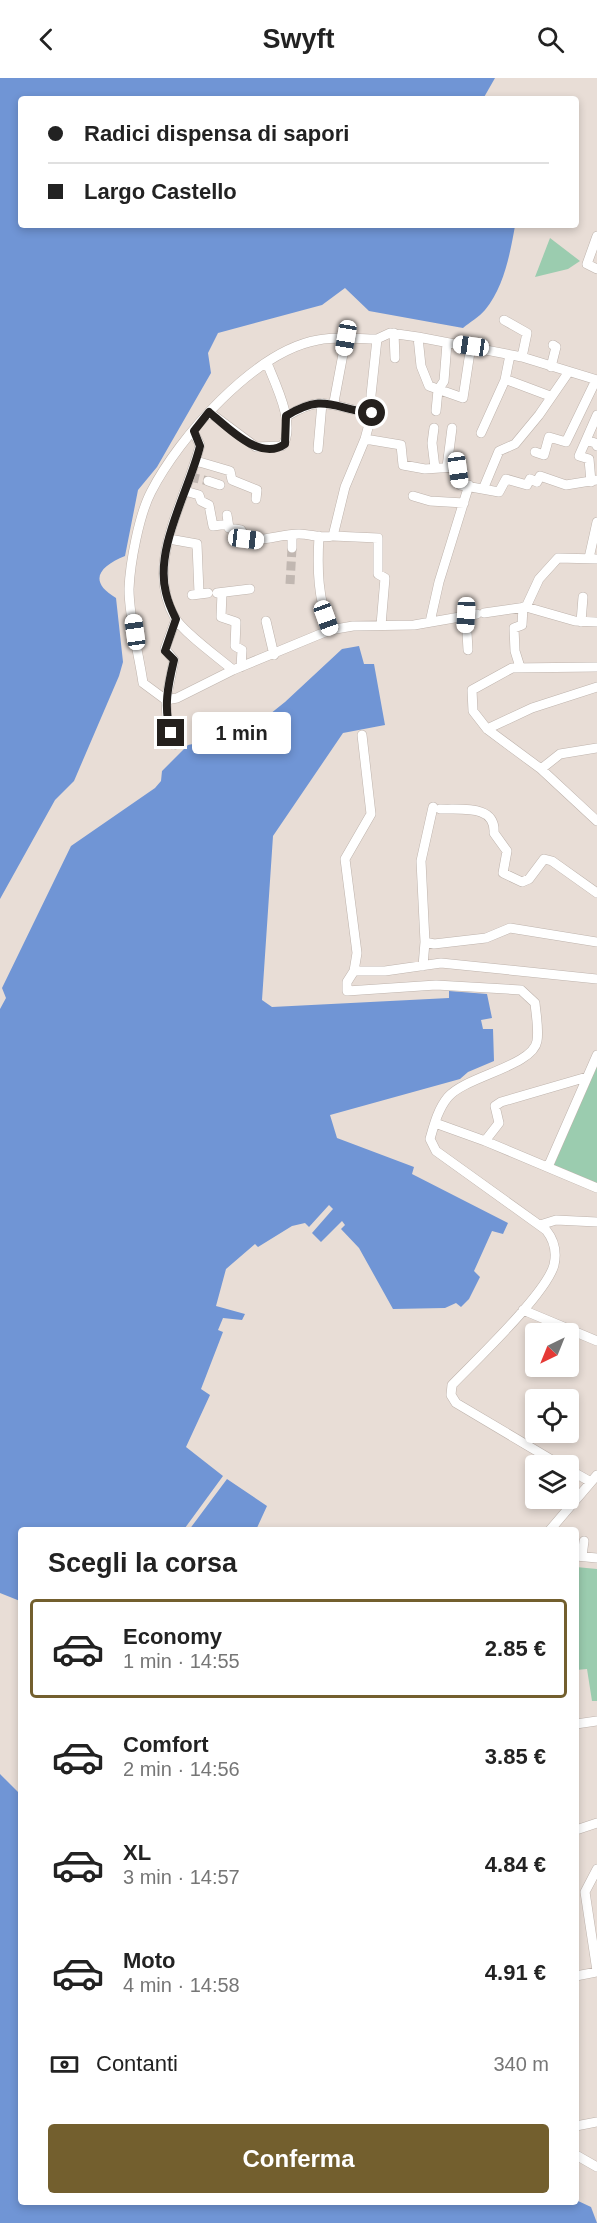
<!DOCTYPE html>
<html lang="it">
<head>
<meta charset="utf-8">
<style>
  :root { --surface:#fff; --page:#f6f6f6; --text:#222; --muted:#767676; --line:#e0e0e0; --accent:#735f2e }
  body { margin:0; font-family:Arial,sans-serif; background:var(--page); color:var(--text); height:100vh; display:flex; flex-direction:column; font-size:22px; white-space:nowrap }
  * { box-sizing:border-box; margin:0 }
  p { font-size:20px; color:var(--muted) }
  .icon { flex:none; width:33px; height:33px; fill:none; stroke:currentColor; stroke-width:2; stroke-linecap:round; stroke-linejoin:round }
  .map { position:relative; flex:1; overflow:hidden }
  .panel { position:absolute; left:18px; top:1449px; width:561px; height:678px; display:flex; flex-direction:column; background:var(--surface); border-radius:6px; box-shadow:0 3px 9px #0003 }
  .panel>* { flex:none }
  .top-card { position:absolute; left:18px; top:18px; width:561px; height:132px; border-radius:6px; box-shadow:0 3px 9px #0003; display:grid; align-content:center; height:132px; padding:0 30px; background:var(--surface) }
  .needle { width:39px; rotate:223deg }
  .tools { position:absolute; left:525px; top:1245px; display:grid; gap:12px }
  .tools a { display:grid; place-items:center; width:54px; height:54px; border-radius:6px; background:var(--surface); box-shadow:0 3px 9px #0003; font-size:30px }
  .end { position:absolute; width:27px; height:27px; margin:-14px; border:8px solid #24201d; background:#fff; box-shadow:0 0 0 3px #fff }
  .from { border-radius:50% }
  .bubble { position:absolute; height:42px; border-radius:6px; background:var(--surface); box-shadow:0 3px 9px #0003; font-size:20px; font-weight:700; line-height:42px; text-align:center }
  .car { position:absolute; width:18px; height:36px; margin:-18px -9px; border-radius:8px; box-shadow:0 0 4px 2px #0007; background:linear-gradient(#fff 24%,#345 0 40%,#fff 0 76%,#345 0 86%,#fff 0) }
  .top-card b { display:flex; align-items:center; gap:21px; height:57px; font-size:22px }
  .top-card b+b { border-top:2px solid var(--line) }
  .top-card i { width:15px; height:15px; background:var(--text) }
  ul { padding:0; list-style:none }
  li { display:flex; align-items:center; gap:18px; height:99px; margin:0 12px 9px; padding:0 18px; border:3px solid transparent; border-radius:6px }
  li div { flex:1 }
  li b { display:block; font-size:22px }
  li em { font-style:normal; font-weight:700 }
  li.current { border-color:var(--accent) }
  li>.icon { width:54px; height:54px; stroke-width:1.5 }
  h2 { padding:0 30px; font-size:27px; line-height:72px }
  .pay { display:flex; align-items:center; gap:15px; height:66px; padding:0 30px; font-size:22px }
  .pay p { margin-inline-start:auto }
  .action { display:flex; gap:12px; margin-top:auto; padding:12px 30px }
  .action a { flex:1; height:69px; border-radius:6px; background:var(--accent); color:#fff; font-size:24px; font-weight:700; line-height:69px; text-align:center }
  header { display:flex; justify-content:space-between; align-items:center; height:78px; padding:0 30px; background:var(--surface); font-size:27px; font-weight:700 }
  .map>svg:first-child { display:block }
</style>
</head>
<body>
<header><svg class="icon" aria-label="back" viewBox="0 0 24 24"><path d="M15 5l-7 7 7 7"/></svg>Swyft<svg class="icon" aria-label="search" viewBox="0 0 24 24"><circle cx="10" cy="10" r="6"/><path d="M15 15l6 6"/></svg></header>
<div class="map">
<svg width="597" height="2145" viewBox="0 0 597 2145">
  <rect width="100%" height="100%" fill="#e8ddd6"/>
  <path fill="#9bccaf" d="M550,160L580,183L568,191L535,199Z
    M597,986V1108L551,1088Z
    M576,1489L597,1491V1623H592L587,1591L576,1592Z"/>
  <path fill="#7095d5" d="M0,0H495L483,21H21V147L515,148C510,176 504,209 485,232C479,239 470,244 463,250L369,233L345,210L322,227L218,255L208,275L211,295L157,389L138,412L125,478C100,488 87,503 116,520L123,584L119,598L74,703L55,722L0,821Z
    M359,568L364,586H374L385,647L343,655L273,758L262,922L272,929L449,920V913L487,916L492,940L481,942L483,951H493L494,983L468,994L460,1001L330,1037L337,1060L414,1089L412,1096L508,1145L503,1156L492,1153L474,1193L480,1199L469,1221L461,1229L456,1225L445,1230L393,1231L359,1170L341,1151L345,1147L342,1143L321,1164L312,1155L333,1131L329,1127L309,1149L305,1145L292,1148L258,1169L255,1166L226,1191L216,1228L245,1236L242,1242L223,1240L218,1252L223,1254L201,1311L210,1317L186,1369L223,1398L185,1450L187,1452H21L20,1523L0,1515V931L6,920L2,910L71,768L155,710L161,703L162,693L188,667L246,655L285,624L342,571Z
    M227,1401L267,1428L256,1452H189Z
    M0,1696L21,1717V2124L576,2122L591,2129L597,2145H0Z"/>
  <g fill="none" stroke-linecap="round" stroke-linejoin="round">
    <path stroke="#c1b7b1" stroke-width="9" stroke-dasharray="9 4.5" stroke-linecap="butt" d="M190,399L208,403
      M290,506L292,470"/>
    <defs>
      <path id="minor" d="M597,158L587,186L597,191
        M504,242L527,255L522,279
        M394,255L395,280
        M418,259L421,288L429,308L463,320L470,274
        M377,261L371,317L372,335L365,361L345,409L333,458L378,460V496L385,500L381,547
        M377,261L390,255L418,259L522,279L597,302
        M551,289L556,269L553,267
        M510,303L550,318
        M334,324L346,260
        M436,333L438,312L444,303L447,265
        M209,334L256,369L282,368C297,349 275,305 267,285
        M287,338C326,314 333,331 372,335
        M434,350L432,365L435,390
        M193,353L200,367C187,421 143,485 175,540C183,554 219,580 233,592
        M481,355L505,302L510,277
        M365,361L401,367L403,387L425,391L455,389L460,407L499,414L506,401L527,407L530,401L537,404L540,398L566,407L597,402
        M586,362L595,365L597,368
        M318,371L322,325
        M535,374L544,377L549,359L566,364L596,302
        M196,383L230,393L232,402L257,412L256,421
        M447,389L452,350
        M208,403L220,407
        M591,404L589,381L579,378L597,337
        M484,409L499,373L515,366L539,337L568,295
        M185,413L199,417L201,423L209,427L213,448L228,446
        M413,418L430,423L464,425
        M227,437L229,450L241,452L246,461C265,464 280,456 299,456C311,456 321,461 333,458
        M319,458C317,492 318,520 330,552
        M169,461L197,466L199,515
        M292,470V457
        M589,480L597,444
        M217,515L250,511
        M222,515L221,539L236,544L235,568L242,572L241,589
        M192,517L208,515
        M526,529L539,501L558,480L597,481
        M484,535L526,529L575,543L597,544
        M466,537L468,572
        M176,541L165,571L174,582L166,622L177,620L233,592L330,552L353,548L414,547L477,536
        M266,543L274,577
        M430,544L439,504L469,407
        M581,544L583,519
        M520,589L515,573L514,550L522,547L523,529
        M597,589L512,590L472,612L473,633L487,651L541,691L597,743
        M487,651L532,630L597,609
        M362,657L371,736L345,781L357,875L354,893L347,904V913L436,907L521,912L535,925C536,937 539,951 537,963C533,988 466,998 448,1019C438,1031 434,1047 430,1061L436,1073L546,1152C554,1162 557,1174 554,1187C546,1216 475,1283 452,1307L451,1317L456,1325L562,1388
        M174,667L167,640L166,622L143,605C139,577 129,540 129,511C130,485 139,437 151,414C179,359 255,273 318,262C338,258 358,261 377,261
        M541,691L560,676L597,670
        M440,731C461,732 496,726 494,755L507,773L503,795L522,804L529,801L544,781L552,783L597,815
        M425,864L421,783L433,729
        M423,888L425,864L434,866L486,860L510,850L597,864
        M354,893H385L441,885L597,901
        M435,1045L485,1063L597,1110
        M485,1063L499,1045L495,1028L501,1024L587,999
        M548,1089L597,977
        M540,1147L556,1142L597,1144
        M523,1232L597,1263
        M568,1391L591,1404
        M550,1452L597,1397
        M576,1478L597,1480
        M582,1478L584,1463
        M576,1646L597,1643
        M576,1752L597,1745
        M597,1791L585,1814L597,1893
        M576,1898L597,1894
        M576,2048L597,2044
        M576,2077L597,2089"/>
    </defs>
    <use href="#minor" stroke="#beb3ac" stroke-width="10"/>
    <use href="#minor" stroke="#fff" stroke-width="9"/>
  </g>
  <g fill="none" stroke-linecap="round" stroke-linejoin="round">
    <path stroke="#24201d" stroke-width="8" d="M171,655C163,630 168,607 174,582L165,573L176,541C172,533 168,524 166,515C154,470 190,411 200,368L194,353L209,334C227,349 260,384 285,366L286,338C325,314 333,331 372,335"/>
  </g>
</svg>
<div class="tools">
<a><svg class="needle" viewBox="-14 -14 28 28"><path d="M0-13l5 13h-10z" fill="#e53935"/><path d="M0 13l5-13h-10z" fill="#767676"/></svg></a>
<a><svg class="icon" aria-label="locate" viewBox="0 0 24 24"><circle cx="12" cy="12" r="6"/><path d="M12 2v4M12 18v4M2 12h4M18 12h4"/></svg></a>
<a><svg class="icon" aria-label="layers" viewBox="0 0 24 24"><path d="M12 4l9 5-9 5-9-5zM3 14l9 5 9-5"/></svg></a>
</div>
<i class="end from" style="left:372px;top:335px"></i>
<i class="end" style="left:171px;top:655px"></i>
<div class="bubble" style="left:192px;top:634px;width:99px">1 min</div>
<i class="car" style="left:346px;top:260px;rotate:190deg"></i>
<i class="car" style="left:471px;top:268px;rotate:278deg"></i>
<i class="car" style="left:458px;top:392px;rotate:172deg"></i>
<i class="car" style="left:246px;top:461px;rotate:97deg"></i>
<i class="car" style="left:466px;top:537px;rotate:183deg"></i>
<i class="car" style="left:326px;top:540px;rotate:160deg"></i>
<i class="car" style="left:135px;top:554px;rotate:352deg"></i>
<div class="top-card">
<b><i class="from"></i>Radici dispensa di sapori</b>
<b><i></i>Largo Castello</b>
</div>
<section class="panel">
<h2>Scegli la corsa</h2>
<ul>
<li class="current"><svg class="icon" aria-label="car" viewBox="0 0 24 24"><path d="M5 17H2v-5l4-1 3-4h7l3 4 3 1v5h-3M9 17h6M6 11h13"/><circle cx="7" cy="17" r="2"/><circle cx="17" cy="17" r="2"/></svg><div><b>Economy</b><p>1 min · 14:55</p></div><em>2.85 €</em></li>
<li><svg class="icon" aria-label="car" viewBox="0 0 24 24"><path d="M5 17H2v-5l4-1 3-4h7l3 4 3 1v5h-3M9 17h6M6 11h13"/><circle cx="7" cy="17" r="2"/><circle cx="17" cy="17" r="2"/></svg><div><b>Comfort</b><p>2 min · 14:56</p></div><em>3.85 €</em></li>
<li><svg class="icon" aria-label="car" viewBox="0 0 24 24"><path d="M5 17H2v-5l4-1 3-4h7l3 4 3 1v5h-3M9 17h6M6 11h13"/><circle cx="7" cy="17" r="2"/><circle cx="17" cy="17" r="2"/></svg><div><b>XL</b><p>3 min · 14:57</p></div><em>4.84 €</em></li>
<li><svg class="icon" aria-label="car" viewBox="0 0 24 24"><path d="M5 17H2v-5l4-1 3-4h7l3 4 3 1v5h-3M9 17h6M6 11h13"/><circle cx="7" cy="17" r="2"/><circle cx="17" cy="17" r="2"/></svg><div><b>Moto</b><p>4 min · 14:58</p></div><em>4.91 €</em></li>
</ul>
<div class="pay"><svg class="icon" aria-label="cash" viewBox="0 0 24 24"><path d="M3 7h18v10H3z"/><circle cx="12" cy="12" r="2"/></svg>Contanti<p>340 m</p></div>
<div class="action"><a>Conferma</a></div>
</section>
</div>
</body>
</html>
